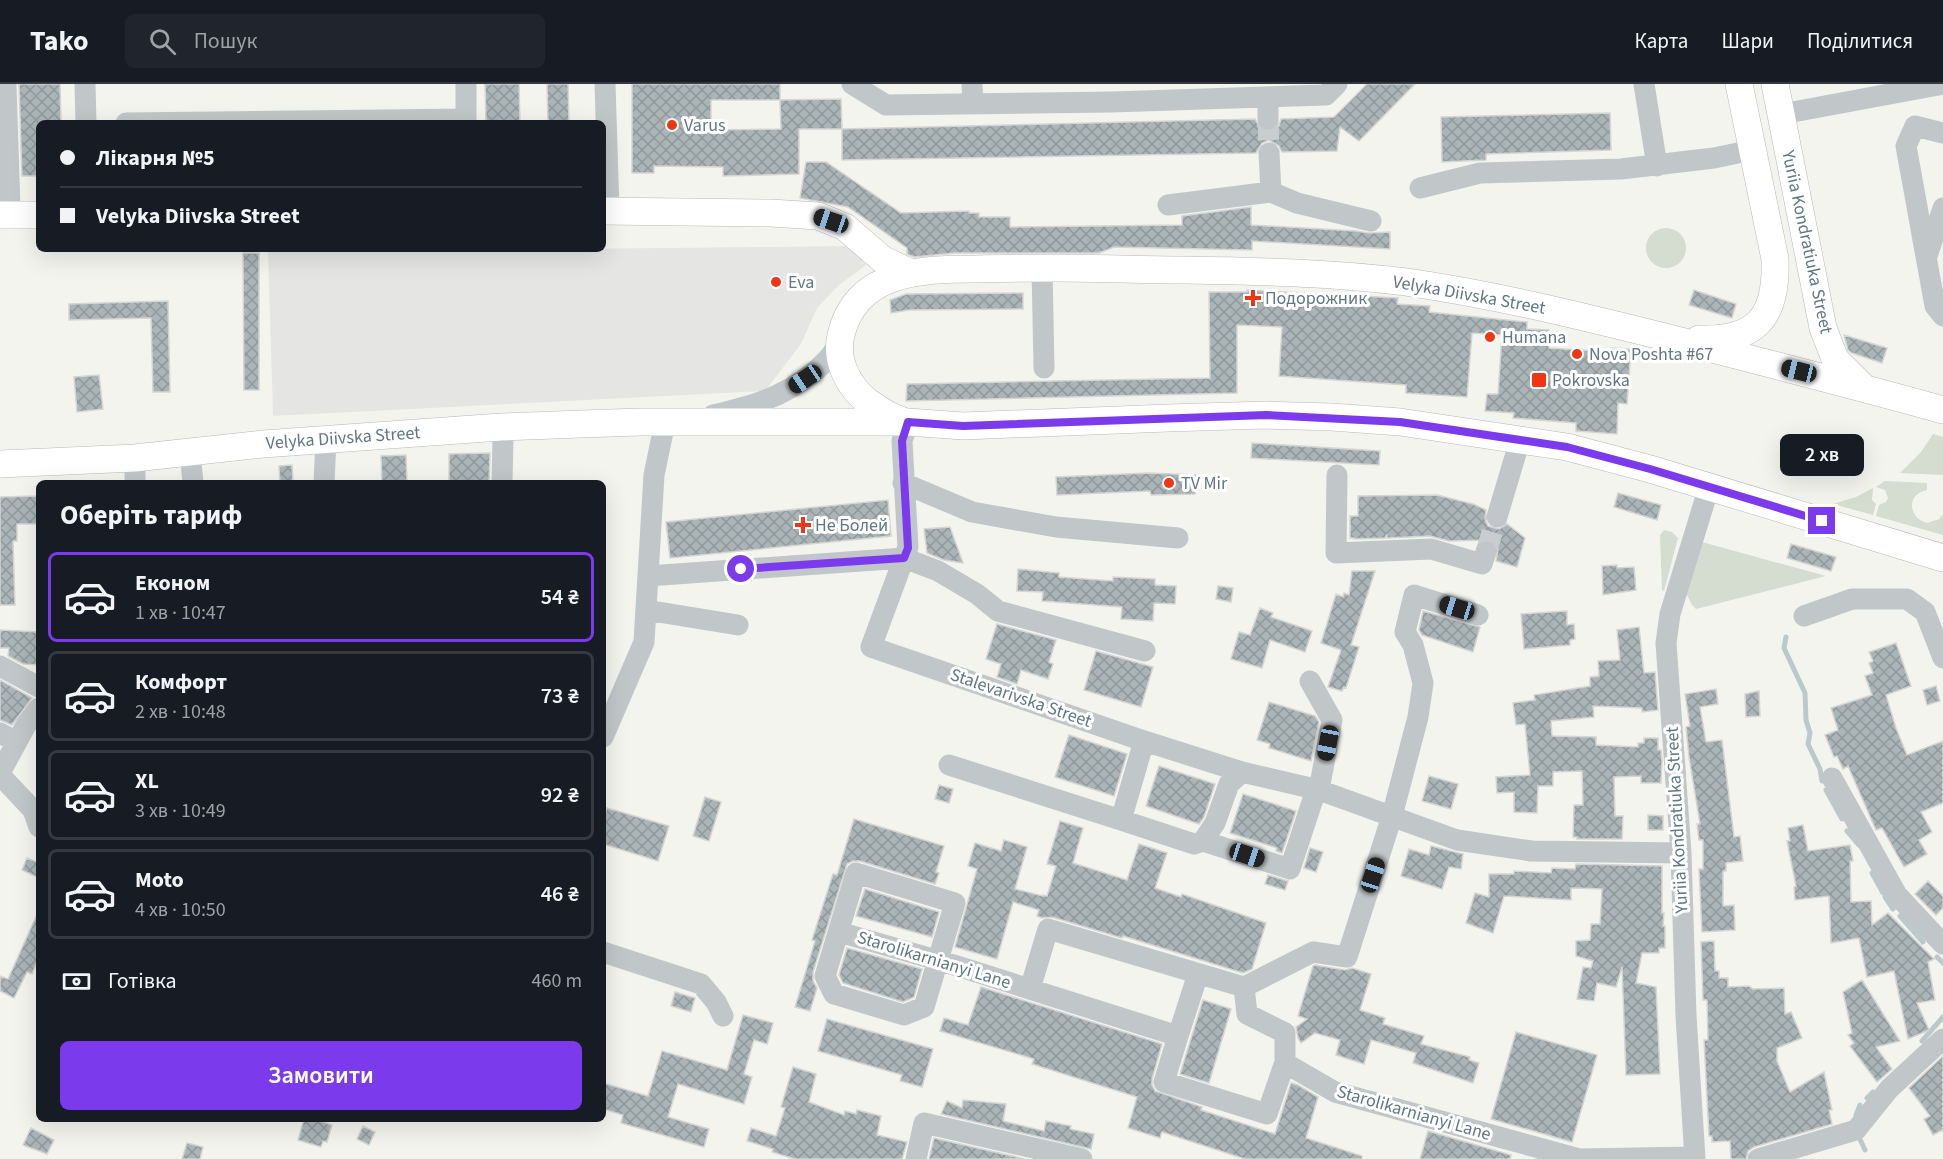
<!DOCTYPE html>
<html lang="uk">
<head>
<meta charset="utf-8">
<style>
  :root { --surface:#171b24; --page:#20242c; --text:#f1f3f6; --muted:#9ea1a6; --line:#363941; --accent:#7c3aed }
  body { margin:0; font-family:"Source Sans 3",sans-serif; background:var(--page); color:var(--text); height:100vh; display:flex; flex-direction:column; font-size:22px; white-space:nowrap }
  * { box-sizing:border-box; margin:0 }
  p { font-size:20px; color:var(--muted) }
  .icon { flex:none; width:33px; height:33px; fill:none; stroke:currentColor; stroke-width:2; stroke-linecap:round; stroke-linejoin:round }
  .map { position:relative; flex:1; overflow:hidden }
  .side { position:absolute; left:36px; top:396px; width:570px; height:642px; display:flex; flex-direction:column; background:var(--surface); border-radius:9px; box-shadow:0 6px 24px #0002 }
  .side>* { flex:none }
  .hud { position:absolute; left:36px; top:36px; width:570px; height:132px; border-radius:9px; box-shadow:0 6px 24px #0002; display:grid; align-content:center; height:132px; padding:0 24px; background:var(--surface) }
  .end { position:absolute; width:27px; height:27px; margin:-14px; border:8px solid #7c3aed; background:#fff; box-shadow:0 0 0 3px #fff }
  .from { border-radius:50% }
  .bubble { position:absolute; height:42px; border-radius:9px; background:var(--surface); box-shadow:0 6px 24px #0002; font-size:20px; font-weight:600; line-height:42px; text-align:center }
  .car { position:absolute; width:18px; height:36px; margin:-18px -9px; border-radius:8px; box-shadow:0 0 4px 2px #0007; background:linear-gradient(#222 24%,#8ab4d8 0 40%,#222 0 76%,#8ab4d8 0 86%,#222 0) }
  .hud b { display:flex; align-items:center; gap:21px; height:57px; font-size:22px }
  .hud b+b { border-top:2px solid var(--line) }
  .hud i { width:15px; height:15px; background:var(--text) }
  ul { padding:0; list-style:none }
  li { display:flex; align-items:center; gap:18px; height:90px; margin:0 12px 9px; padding:0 12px; border:3px solid var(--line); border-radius:9px }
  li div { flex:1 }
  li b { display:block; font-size:22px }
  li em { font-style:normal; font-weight:600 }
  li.active { border-color:var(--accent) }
  li>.icon { width:54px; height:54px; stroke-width:1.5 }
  h2 { padding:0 24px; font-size:27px; line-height:72px }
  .pay { display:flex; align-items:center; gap:15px; height:66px; padding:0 24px; font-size:22px }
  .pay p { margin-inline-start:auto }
  .action { display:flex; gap:12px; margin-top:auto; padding:12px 24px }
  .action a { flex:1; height:69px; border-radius:9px; background:var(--accent); color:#fff; font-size:24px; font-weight:600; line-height:69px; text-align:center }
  header { display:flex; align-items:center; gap:36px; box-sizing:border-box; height:84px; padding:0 30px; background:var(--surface); border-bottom:2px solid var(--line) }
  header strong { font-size:28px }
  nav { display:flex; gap:33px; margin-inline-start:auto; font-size:21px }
  .search { width:420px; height:54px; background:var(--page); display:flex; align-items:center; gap:15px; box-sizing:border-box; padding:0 21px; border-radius:9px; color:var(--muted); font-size:22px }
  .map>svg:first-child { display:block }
</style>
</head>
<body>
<header>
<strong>Tako</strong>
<div class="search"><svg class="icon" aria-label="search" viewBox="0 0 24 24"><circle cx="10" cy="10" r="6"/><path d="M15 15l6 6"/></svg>Пошук</div>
<nav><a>Карта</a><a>Шари</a><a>Поділитися</a></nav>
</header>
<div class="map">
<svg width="1943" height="1075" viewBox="0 0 1943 1075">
  <defs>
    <pattern id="building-cross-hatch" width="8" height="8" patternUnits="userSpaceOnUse" patternTransform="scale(1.5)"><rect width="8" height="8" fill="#abb5b8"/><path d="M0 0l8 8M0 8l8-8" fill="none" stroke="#8f989b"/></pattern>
  </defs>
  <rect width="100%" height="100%" fill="#f4f4ef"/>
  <path fill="#e5e5e3" d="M851,162L866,181L838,202L817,224L801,260L765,307L273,332L268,168Z"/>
  <path fill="#d5dcd0" d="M1646 164a20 20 0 1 1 40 0a20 20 0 1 1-40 0Z
    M1933,350L1943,353V391L1900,389L1921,368Z
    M1885,397L1927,399V406C1906,410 1908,434 1927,439L1939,435L1943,430V451L1876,432L1879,421L1886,418L1888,414L1885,406L1876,403Z
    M1873,404L1872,416L1876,420L1873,431L1833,420L1856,413Z
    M1664,446L1672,448L1678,454L1664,507L1662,506L1660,451Z
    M1702,458L1826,492L1696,525L1692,521L1686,509Z"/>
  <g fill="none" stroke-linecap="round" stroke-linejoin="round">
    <path stroke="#bbc9cd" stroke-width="5" d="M1786,553L1784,564L1805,609L1806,636L1810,649L1808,660L1820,685L1822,697
      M1826,706L1842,735
      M1847,747L1859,761
      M1872,789L1883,809
      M1885,813L1893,825
      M1900,832L1923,858
      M1937,873L1943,879
      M1922,957L1943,933
      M1867,1014L1873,1008
      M1856,1031L1860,1021
      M1858,1051L1865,1066"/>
  </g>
  <path fill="url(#building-cross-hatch)" stroke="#d5d5d2" stroke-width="1.5" fill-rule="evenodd" d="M19,0H60L61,39H39V92H22Z
    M485,0H519L520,39H486Z
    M547,0H568L569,39H548Z
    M632,0H780V16L841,15L842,45H799V90L723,92V83L654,82V89H632ZM711,16H780L781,45L711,46Z
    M1367,0H1415L1359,57L1340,43L1337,67L1282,68L1279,62L1269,56L1262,59L1256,69L842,76V45L1255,35L1261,46L1269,48L1279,42L1281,35L1334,33Z
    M1610,29L1611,66L1486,70V76L1442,78L1441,33Z
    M806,78H826L901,129L969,127V129H979V133H1010V143L1182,141V132L1251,123V141L1356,147L1369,149L1390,148V165L1252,157V166L1114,163L1099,169H955L914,173L907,170V164L848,123L800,114Z
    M243,169H259V306H244Z
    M1247,206L1398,214L1397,220L1430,222L1429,228L1527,238V245L1549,246V264L1611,268V264L1631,265L1627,320L1618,319L1617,350L1576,347V339L1513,334L1514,329L1485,327L1487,310H1498L1502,251L1472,249L1467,313L1406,309V301L1279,292L1282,243L1237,241V309L906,317L907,300L1210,294L1209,208H1247Z
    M1694,206L1736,220L1732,234L1689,221Z
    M1023,209V225L909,226L891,229L890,216L906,210Z
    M168,217L170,308H153L151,234L69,236V220Z
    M1844,251L1887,264L1882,279L1852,269L1848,266Z
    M99,291L103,325L77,328L74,293Z
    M1252,359L1380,367L1379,381L1251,374Z
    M490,369L489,399L449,397V370Z
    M406,371L407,399H382L381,372Z
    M292,381L293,399H280L279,382Z
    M1148,389L1197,391L1195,410L1151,411L1150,407L1057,411L1056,393Z
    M1618,409L1661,421L1657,436L1614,423Z
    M1437,411L1473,420L1486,426L1485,435L1488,442L1499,445L1507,440L1525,454L1517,483L1496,477L1498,465L1495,459L1489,456L1449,457L1430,452L1387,454V450L1385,454L1354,455V454H1350V432H1358V412Z
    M39,412V440H17V457H13L15,521H0V413Z
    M888,416L891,452L670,474L666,438Z
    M950,443L963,479L944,476L927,469L924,445Z
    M1791,460L1836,473L1831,487L1787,474Z
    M1617,481V484L1634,483L1636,506L1603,511L1602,482Z
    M1018,485L1059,489V493L1113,497V493L1155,495V501L1176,502L1175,520L1154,519L1153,537L1121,535L1122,523L1042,517L1043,508L1017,507Z
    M1352,487H1375L1351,561L1359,563L1346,604L1344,603L1342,607L1328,603L1341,566L1321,559L1336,510L1343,513L1344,509L1349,511Z
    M1218,502L1233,504L1231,518L1216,515Z
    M1260,524L1273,529L1271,533L1312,547L1305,568L1270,556L1262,584L1231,575L1239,548L1250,551Z
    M1423,527L1480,543L1473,568L1422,551L1419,546Z
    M1567,527V541L1574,540L1575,555L1570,556V561L1524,565L1521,530Z
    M997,540L1056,556L1049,578L1053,580L1048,595L1021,586L1017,600L997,593L1001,580L986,575Z
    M1639,543L1644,589L1655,588L1658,626L1642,628V624L1593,622L1594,633L1551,637L1552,652L1596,653V661L1638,663V659H1644V654H1658V666H1661L1662,677L1661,699H1641V692L1614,693L1615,732H1623L1622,755H1577V753H1573L1574,721H1583L1582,687L1553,688V702H1538L1537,729L1514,728V708L1497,709L1496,693L1530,691L1525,640L1516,641L1513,619L1535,616L1534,611L1590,602V593L1599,592L1598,577L1620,576L1617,546Z
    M0,546L39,548V581L23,580L8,572L9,564H0Z
    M1896,559L1911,602L1886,611L1896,644L1907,671L1943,657V719L1921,728L1932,748L1919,756L1927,770L1904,783L1882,744L1876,746L1848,682L1843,685L1837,672L1834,673L1825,651L1838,646L1831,624L1872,611L1865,592L1873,589L1869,579L1873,577L1869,568Z
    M1096,567L1153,583L1141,623L1084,606Z
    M0,596L32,614L12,641L0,636Z
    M1936,602L1940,617L1927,621L1923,606Z
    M1716,605L1718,620L1700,623L1706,658L1722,656L1734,753L1740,752L1743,777L1726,779V787H1723V822L1734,821L1735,846L1702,848L1699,785H1703V756H1699L1697,740H1700L1689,673L1686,643L1690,642L1685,610Z
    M1759,607L1760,632L1746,633L1745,610Z
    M1269,618L1315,632L1319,638L1311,677L1269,664L1270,660L1257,656Z
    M1069,651L1127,670L1114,712L1055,693Z
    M1159,682L1215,700L1204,733L1199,740L1146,722Z
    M1429,692L1458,700L1451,725L1422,717Z
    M939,701L953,705L949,719L935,715Z
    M1243,710L1296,727L1282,769L1276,767L1277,764L1230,749Z
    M705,713L721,718L709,757L693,752Z
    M607,724L669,742L658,777L603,760V736Z
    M1648,731L1663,732V746H1648Z
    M854,735L944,762L936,788L939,789L935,800L860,777H853L847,780L813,888V897L817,904L810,927L795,923L815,857L812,856L833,790L837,791Z
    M1060,737L1083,744L1073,779L1127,796L1139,760L1167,769L1155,804L1181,813L1182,810L1266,839L1252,885L1243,889L1123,852L1122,854L1052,833L1042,834L1037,832L1039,826L1013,818L997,875L955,863L977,785L968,782L975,759L1001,767L1004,756L1027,763L1015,805L1043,812V811L1047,812L1056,782L1047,780Z
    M1803,741L1808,767L1850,761L1853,777H1850L1851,818L1871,817L1872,841L1888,829L1934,875L1928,878L1935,916L1917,919L1929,946L1908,955L1894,887L1867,893L1859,854L1831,859L1829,812L1795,816L1794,803L1796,802L1787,757H1790L1788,744Z
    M1431,762L1463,770L1461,785L1449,783L1442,805L1401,792L1409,765L1429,771Z
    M1310,764L1323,768L1316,788L1304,784Z
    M27,774L39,779V794L22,786Z
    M1576,780L1662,782V829H1664L1663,842H1665V864H1659V869H1642L1636,899L1656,903L1660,990L1626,991L1622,883L1616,903L1597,899L1594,917L1577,915L1583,883L1591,884L1593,877L1576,872V857L1590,856L1591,840H1600L1602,805L1571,804V816L1504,812L1493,849L1466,839L1475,809L1489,813V790H1514V787L1551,789L1552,784L1575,785Z
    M1268,791L1288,797L1285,806L1265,800Z
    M1928,797L1943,812V824L1936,831L1915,810Z
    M865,805L939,828L932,853L856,832Z
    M39,826V874L32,890L27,888L14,914L0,907V892L8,895Z
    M1714,857L1715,887H1719V894H1728V903L1749,902L1753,905L1784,904L1785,930L1791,928L1802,954L1777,964V977L1790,1008L1824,988L1832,1026H1829L1832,1040L1754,1063L1748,1067L1746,1075H1731L1730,1057L1712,1058V1052H1709L1704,956H1708L1707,916H1703L1701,858Z
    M847,864L922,885L914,913L903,918L843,899L839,891Z
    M1315,881L1345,886L1352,884L1371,890L1360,926L1385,934L1383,940L1424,952L1421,960L1470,973L1469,976L1479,979L1473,999L1413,979L1416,969L1371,956L1364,980L1336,971L1340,956L1315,949L1301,959L1298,954L1296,943L1307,935L1298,932L1313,882Z
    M1862,896L1900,957L1876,963L1892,985L1877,998L1850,962L1854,959L1848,951L1852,949L1843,908Z
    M981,903L1162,960L1152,995V1001L1155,1007L1202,1023L1201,1026L1275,1050L1291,999L1298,1001L1318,1013L1306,1054L1362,1072V1075H1245L1162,1048L1160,1054L1128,1044L1137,1013L1032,980L1034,975L940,947L944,934L968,941Z
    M675,908L695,914L691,928L671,922Z
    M1203,916L1231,925L1209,999L1180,990Z
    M743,931L773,939L767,960L754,956L744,990L752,993L744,1020L678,1000L668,1033L709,1045L704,1063L621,1039L623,1031L603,1025V999L648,1012L662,967L727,986Z
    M827,935L933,965L922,1003L900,997L902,991L818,967Z
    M1516,948L1597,971L1572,1058L1491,1035Z
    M1943,972V1048L1942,1046L1933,1051L1924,1035L1930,1032L1909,1004Z
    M793,983L816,990L809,1018L844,1031L845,1027L856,1030L857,1026L881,1032L877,1051L907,1058L902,1075H795L772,1068L773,1065L747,1057L751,1044L776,1052L785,1024L781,1023Z
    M963,1016L1006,1020L1003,1037L1044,1047L1046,1037L1071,1042L1070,1045L1094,1050L1091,1065L941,1030L947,1017L962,1024Z
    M304,1035H316L332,1041L327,1058L323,1057L321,1063L298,1056Z
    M363,1042L375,1048L369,1061L357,1055Z
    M31,1044L54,1056L47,1070L23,1061Z
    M1428,1047L1511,1071L1510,1075H1420Z
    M934,1054L1025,1075H929Z
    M187,1059L203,1063L200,1075H182Z"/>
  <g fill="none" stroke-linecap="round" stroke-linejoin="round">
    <path stroke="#c8cecf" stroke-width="21" stroke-dasharray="21 10" stroke-linecap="butt" d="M1268,35L1269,69
      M1486,468L1497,433"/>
    <defs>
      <path id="major" d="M1775,0L1823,244L1835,275L1863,303
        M603,127L771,129L818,132L845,143L882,175L911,189
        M0,131H39
        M1699,255C1758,257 1777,232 1775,175L1739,0
        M901,336C889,333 878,325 868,318C848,302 835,277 841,251C856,187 921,185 976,185C1003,184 1031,184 1058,184C1100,184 1143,186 1185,186C1259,187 1333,189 1406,198C1497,211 1585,233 1673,255C1763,278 1853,301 1943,326
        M0,380L135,374L263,360L501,343L581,340L641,338H908L963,342L1168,334L1265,331L1332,333L1400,338L1567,363L1650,385L1943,474"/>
    </defs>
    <use href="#major" stroke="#b4b9bc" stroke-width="28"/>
    <path stroke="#c1c6c8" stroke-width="21" d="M85,0L86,39
      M605,0L609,127
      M852,0L886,21L1112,18L1326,11L1337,0
      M972,0L973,20
      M1644,0L1657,82
      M1268,13V35
      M1782,30L1943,0
      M126,39L466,35V0
      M1943,49L1915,42L1906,62L1935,222L1943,232
      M1269,69L1271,108L1297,119L1371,137
      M1420,104L1480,89L1621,85L1714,74L1752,66
      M1168,121L1271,108
      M0,130L10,125L6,0
      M1927,172L1943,124
      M1042,184L1044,284
      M713,331C752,322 781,314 813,289C824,279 834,271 840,256
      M908,338L902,357L908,463L871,563L1135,654L1242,688L1319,706L1457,756L1531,767L1681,769
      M501,343L503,353L502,399
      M190,368L193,399
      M1337,391L1336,469L1431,465L1482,480L1486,468
      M135,399V374
      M324,399L326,356
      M903,399L972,428L1056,443L1178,454
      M1497,433L1520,356
      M648,492L904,474L938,487L977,510L998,527L1145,567
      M646,526L738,541
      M1804,532L1852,515H1907L1925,528L1943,574
      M0,582L39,603
      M0,649L17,658
      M603,653L644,558L654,391L665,338
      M1144,657L1121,736L1194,760L1203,757L1290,785L1313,715L1319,706L1332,636L1310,597
      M949,681L1121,736
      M0,689L26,641L39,624
      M0,691L33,726L39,743
      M1832,694L1897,811L1943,860
      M1203,757L1215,739L1229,700L1242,688
      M856,789L955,819L924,923L904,931L834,910L825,892Z
      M839,848L954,881L1178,952L1198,890
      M603,868L701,900L716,918L723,932
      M1244,903L1313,868L1347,873L1392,732L1418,633L1423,599L1413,561L1405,548L1414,511L1478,531
      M1030,905L1048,845L1244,903L1247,930L1285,949V979L1335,1008L1579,1075L1694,1073
      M1178,952L1164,998L1267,1030L1285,978
      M916,1075L924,1039L1082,1075
      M1695,1075L1686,932L1681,769L1666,559L1670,530L1709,403
      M1758,1075L1856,1046L1889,1005L1943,955"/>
    <use href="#major" stroke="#fff" stroke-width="27"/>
  </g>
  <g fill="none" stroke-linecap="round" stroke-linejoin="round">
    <path stroke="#7c3aed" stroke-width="8" d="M741,485L904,474L908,464L902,357L908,338L963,342L1266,331L1400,338L1567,363L1650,385L1822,437"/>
  </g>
  <g fill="#f13513" stroke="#fff" stroke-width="2">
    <circle cx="672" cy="41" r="6"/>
    <circle cx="776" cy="198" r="6"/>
    <path d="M1250 205h6v6h6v6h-6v6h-6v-6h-6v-6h6z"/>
    <circle cx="1490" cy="253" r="6"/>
    <circle cx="1577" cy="270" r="6"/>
    <rect x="1531" y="288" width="16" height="16" rx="3"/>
    <circle cx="1169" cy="399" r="6"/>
    <path d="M800 432h6v6h6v6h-6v6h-6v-6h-6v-6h6z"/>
  </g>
  <g text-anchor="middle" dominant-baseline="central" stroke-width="6" stroke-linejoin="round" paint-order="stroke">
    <g font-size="18" fill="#617783" stroke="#fff" text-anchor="start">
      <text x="684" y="41">Varus</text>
      <text x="788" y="198">Eva</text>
      <text x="1265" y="214">Подорожник</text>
      <text x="1502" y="253">Humana</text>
      <text x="1589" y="270">Nova Poshta #67</text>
      <text x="1552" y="296">Pokrovska</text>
      <text x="1181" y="399">TV Mir</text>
      <text x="815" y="441">Не Болей</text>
    </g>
    <g font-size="18" fill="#617783" stroke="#fff">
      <text transform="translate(1807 158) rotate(78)">Yuriia Kondratiuka Street</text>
      <text transform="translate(1469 211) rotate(10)">Velyka Diivska Street</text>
      <text transform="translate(343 354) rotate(-4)">Velyka Diivska Street</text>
      <text transform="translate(1021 614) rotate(19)">Stalevarivska Street</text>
      <text transform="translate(1677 736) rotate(-93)">Yuriia Kondratiuka Street</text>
      <text transform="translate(934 876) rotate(17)">Starolikarnianyi Lane</text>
      <text transform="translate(1414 1029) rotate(16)">Starolikarnianyi Lane</text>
    </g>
  </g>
</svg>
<i class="end from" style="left:741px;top:485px"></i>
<i class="end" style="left:1822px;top:437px"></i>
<div class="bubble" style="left:1780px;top:350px;width:84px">2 хв</div>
<i class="car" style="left:831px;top:137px;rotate:289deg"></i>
<i class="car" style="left:1799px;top:287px;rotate:284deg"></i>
<i class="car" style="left:805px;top:295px;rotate:236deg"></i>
<i class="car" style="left:1457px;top:524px;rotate:287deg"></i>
<i class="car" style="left:1328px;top:659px;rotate:191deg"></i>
<i class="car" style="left:1247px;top:771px;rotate:108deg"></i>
<i class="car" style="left:1373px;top:791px;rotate:18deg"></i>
<div class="hud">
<b><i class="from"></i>Лікарня №5</b>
<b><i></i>Velyka Diivska Street</b>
</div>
<section class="side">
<h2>Оберіть тариф</h2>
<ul>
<li class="active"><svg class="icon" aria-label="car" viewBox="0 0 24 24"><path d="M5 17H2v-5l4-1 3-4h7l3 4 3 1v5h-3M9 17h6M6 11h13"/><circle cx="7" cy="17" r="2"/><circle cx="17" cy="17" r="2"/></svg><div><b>Економ</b><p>1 хв · 10:47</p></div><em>54 ₴</em></li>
<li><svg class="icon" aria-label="car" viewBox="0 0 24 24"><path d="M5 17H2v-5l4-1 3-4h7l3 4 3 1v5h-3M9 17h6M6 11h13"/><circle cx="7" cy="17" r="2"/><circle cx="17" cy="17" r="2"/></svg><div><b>Комфорт</b><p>2 хв · 10:48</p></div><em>73 ₴</em></li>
<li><svg class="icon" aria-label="car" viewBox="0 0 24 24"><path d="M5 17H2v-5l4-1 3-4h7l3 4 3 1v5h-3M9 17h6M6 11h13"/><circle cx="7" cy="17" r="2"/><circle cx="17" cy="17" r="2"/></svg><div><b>XL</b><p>3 хв · 10:49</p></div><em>92 ₴</em></li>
<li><svg class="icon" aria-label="car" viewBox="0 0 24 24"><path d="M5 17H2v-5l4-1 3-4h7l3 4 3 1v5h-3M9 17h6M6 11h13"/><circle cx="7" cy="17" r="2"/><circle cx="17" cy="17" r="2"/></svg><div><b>Moto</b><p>4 хв · 10:50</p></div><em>46 ₴</em></li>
</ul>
<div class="pay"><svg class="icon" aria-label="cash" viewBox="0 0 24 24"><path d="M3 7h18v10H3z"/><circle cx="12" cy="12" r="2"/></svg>Готівка<p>460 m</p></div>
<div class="action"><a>Замовити</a></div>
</section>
</div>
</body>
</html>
